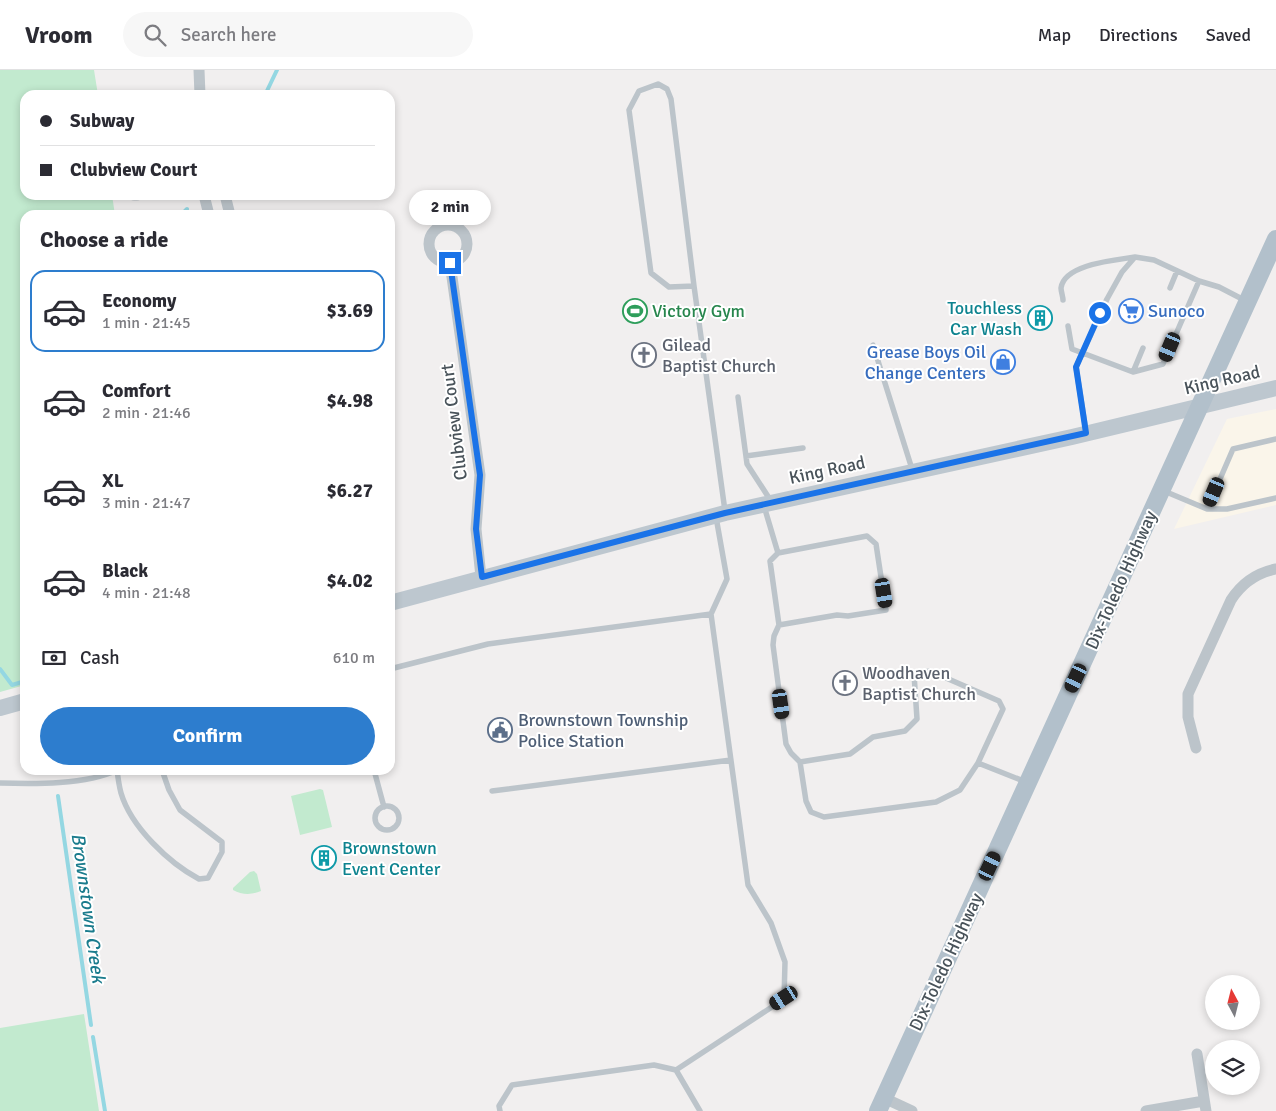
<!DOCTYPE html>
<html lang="en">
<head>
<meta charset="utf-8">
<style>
  :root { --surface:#fff; --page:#f7f7f7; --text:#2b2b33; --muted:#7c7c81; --line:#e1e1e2; --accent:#2d7dce }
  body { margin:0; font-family:Signika,sans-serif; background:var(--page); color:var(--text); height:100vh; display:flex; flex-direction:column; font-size:19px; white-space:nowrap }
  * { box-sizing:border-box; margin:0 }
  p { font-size:16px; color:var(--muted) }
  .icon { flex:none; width:28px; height:28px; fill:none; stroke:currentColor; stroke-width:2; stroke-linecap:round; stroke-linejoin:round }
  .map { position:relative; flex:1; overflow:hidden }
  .drawer { position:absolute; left:20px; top:140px; width:375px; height:565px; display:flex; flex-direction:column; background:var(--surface); border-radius:15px; box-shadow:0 2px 8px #0003 }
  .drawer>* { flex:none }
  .guide { position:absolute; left:20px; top:20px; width:375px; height:110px; border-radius:15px; box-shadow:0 2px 8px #0003; display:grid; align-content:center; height:110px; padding:0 20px; background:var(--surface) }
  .needle { width:32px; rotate:353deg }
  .buttons { position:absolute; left:1205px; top:905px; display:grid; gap:10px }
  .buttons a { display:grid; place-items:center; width:55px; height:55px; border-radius:50%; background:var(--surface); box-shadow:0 2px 8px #0003; font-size:25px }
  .end { position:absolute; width:22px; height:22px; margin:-11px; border:6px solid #1a73e8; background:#fff; box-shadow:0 0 0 2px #fff }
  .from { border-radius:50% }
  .bubble { position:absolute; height:35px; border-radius:18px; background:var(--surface); box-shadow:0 2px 8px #0003; font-size:16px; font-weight:700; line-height:35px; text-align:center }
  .car { position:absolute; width:15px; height:30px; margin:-15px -8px; border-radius:6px; box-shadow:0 0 4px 1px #0007; background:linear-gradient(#222 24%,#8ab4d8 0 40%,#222 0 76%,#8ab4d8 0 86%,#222 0) }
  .guide b { display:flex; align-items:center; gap:18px; height:48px; font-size:19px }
  .guide b+b { border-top:1px solid var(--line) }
  .guide i { width:12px; height:12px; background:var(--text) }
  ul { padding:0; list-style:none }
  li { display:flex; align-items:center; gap:15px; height:82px; margin:0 10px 8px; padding:0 10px; border:2px solid transparent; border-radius:15px }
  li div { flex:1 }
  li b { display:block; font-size:19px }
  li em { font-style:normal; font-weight:700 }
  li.current { border-color:var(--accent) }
  li>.icon { width:45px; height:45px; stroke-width:1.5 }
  h2 { padding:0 20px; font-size:22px; line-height:60px }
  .pay { display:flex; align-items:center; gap:12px; height:55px; padding:0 20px; font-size:19px }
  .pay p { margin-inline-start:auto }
  .cta { display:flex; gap:10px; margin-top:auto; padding:10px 20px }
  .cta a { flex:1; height:58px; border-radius:30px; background:var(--accent); color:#fff; font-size:20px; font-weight:700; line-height:58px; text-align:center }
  header { display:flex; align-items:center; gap:30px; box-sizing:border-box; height:70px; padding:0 25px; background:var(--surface); border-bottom:1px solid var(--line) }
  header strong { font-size:24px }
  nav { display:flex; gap:28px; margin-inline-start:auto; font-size:18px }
  .search { width:350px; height:45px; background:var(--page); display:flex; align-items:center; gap:12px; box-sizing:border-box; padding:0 18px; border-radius:28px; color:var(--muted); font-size:19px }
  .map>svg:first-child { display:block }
</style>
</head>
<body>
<header>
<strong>Vroom</strong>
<div class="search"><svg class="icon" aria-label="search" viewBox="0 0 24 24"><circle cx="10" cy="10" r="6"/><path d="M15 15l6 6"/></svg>Search here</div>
<nav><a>Map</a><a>Directions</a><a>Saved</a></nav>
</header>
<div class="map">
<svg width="1276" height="1041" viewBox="0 0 1276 1041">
  <rect width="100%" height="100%" fill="#f1efef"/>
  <path fill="#faf5ea" d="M1276,339V435L1174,459L1227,349Z"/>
  <path fill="#c2eacf" d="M0,0H94L98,25H25V125H112L115,145H25V272L24,273L25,282V615L0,622Z
    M320,719L323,720L332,757L300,765L291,726Z
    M254,801L257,804L261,821C252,825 242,825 233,820V818L250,802Z
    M84,944L99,1041H0V958Z"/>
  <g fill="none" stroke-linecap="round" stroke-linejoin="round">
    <path stroke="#94d7e2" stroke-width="4" d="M265,25L277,0
      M181,145L187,139
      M0,599L12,615L25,611
      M58,726L91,955
      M93,967L105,1041"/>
    <path stroke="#bcc4ca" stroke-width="5.5" d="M694,216L669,217L651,203L629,40L639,21L658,14L667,19L671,29L694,216L725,441
      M1170,218L1177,201
      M1063,230C1063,227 1061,221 1061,218C1064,194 1116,190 1135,187
      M1068,256L1072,279L1133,302L1163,294L1199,211
      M873,275L912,399
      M1133,302L1143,278
      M738,327L747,394L771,431
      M1086,361L1076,297L1107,229L1122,202L1135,187L1154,190L1199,211L1219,217L1246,231
      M746,386L803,378
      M1164,421L1207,439H1227L1276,428
      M764,436L778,483L770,491L779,555L774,566L773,575L786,674L791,683L800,692L806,731L811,742L824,747L936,732L960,720L978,693L1026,712
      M1207,439L1233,379L1276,369
      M778,483L867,466L876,474L886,540L848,546L837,545L779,555
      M390,599L488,574L711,544
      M800,692L850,684L873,667L905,661L917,649L914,604L930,601L999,631L1003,639L978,693
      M117,700C118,708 119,716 121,723C131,757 169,793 199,809L208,808L222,782V772L180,740L169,720L162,700
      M374,700L384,737
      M0,713C34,714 86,715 117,700
      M492,721L731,690
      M375 748a12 12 0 1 1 24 0a12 12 0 1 1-24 0Z
      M676,1000L700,1041
      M500,1041L499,1036L512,1015L654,995L676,1000L784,929L785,892L771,853L748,815L711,544L727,509L716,447"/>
    <path stroke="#bcc4ca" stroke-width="11" d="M199,0L200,25
      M134,125H137
      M204,125L209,145
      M225,125L230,145
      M429 174a19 19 0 1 1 38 0a19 19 0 1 1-38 0Z
      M450,193L480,405L476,459L481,507
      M1196,678L1188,647V624L1231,530C1242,513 1256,503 1276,499
      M1197,984L1206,1041
      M884,1028L912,1041
      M1146,1041L1204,1031"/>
    <path stroke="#bdc7cf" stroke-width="16" d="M390,533L725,443L1072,367L1276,318
      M0,638L25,631"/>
    <path stroke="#b2c0cb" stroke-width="18" d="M878,1041L1276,169"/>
  </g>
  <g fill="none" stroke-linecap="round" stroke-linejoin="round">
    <path stroke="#1a73e8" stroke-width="6" d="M450,193L480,405L476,459L482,507L725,443L1086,363L1076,297L1100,243"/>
  </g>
  <defs>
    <symbol id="stadium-ring" viewBox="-11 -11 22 22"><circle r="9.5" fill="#fff" stroke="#2e9e5b" stroke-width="1.5"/><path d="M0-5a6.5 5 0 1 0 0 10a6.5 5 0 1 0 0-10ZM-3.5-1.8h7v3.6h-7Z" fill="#2e9e5b"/></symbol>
    <symbol id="supermarket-ring" viewBox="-11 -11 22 22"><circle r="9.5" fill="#fff" stroke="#3f7fe0" stroke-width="1.5"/><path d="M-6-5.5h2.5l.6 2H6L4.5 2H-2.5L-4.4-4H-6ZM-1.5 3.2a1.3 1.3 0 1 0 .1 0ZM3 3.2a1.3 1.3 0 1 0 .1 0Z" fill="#3f7fe0"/></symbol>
    <symbol id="building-ring" viewBox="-11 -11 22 22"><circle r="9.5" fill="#fff" stroke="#0f9aa8" stroke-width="1.5"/><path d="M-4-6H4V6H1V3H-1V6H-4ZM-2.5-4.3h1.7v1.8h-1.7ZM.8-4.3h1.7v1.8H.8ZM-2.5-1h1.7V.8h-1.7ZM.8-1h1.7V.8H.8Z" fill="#0f9aa8"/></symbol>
    <symbol id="church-ring" viewBox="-11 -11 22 22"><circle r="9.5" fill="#fff" stroke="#6b7280" stroke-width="1.5"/><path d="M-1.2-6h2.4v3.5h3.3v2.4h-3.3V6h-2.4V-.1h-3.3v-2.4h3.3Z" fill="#6b7280"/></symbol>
    <symbol id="shop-ring" viewBox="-11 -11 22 22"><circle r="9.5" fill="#fff" stroke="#3f7fe0" stroke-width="1.5"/><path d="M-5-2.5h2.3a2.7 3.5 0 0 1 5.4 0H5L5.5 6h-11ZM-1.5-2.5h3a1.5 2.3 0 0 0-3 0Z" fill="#3f7fe0"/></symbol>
    <symbol id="civic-ring" viewBox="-11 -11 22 22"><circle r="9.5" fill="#fff" stroke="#5c6f8a" stroke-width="1.5"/><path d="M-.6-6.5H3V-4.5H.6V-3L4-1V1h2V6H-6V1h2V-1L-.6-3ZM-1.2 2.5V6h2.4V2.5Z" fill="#5c6f8a"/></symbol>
  </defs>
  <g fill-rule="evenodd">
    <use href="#stadium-ring" x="621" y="227" width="28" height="28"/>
    <use href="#supermarket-ring" x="1117" y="227" width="28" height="28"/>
    <use href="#building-ring" x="1026" y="234" width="28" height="28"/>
    <use href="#church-ring" x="630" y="271" width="28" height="28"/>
    <use href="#shop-ring" x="989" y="278" width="28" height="28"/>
    <use href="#church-ring" x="831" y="599" width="28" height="28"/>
    <use href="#civic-ring" x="486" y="646" width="28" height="28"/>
    <use href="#building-ring" x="310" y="774" width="28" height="28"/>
  </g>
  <g text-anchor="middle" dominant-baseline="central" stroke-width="4" stroke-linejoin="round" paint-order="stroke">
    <g font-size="18" fill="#0d838f" stroke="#fff" text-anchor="end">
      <text x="1022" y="238">Touchless<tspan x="1022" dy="21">Car Wash</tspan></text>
      <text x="342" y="778" text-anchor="start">Brownstown<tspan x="342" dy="21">Event Center</tspan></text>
    </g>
    <g font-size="18" fill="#27864d" stroke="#fff" text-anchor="start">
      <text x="652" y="241">Victory Gym</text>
    </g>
    <g font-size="18" fill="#366cbe" stroke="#fff" text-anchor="start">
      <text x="1148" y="241">Sunoco</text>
      <text x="986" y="282" text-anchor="end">Grease Boys Oil<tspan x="986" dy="21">Change Centers</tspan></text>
    </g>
    <g font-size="18" fill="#5b616d" stroke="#fff" text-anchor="start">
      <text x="662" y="275">Gilead<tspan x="662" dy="21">Baptist Church</tspan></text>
      <text x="862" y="603">Woodhaven<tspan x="862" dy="21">Baptist Church</tspan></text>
    </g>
    <g font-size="18" fill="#49535a" stroke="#fff">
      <text transform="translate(1222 310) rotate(-13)">King Road</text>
      <text transform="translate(454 352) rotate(-97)">Clubview Court</text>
      <text transform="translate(827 400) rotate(-12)">King Road</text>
      <text transform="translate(1121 510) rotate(-66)">Dix-Toledo Highway</text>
      <text transform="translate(946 892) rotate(-65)">Dix-Toledo Highway</text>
    </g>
    <g font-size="18" fill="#4e5e75" stroke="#fff" text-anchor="start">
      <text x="518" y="650">Brownstown Township<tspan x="518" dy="21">Police Station</tspan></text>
    </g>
    <g font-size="19" font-style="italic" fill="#1b7c8d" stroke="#fff">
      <text transform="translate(88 838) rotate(82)">Brownstown Creek</text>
    </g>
  </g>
</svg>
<div class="buttons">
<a><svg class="needle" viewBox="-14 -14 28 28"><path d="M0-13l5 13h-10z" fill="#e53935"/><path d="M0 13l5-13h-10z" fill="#7c7c81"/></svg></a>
<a><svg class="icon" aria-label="layers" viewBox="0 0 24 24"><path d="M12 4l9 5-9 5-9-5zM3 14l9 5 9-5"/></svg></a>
</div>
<i class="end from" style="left:1100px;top:243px"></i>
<i class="end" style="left:450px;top:193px"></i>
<div class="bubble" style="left:409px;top:120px;width:82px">2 min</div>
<i class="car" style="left:1170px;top:277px;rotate:203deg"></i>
<i class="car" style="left:1214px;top:422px;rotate:203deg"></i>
<i class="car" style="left:884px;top:523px;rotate:171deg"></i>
<i class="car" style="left:1076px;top:608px;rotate:205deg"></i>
<i class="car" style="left:781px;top:634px;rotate:172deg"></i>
<i class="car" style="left:990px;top:796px;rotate:25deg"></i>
<i class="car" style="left:784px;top:928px;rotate:237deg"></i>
<div class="guide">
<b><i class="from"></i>Subway</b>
<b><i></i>Clubview Court</b>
</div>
<section class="drawer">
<h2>Choose a ride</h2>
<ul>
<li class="current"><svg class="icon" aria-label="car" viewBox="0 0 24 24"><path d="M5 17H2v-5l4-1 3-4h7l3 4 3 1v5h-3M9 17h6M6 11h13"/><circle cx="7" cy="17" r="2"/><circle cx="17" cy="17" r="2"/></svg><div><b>Economy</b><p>1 min · 21:45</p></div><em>$3.69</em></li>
<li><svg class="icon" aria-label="car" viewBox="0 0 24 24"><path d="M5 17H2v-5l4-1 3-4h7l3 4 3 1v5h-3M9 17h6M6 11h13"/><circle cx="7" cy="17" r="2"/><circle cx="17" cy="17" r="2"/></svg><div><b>Comfort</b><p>2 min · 21:46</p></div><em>$4.98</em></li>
<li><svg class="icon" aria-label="car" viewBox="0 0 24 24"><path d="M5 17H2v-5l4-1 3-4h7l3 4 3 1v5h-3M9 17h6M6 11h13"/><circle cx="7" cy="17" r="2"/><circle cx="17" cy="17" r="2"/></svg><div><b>XL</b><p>3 min · 21:47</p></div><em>$6.27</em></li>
<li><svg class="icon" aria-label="car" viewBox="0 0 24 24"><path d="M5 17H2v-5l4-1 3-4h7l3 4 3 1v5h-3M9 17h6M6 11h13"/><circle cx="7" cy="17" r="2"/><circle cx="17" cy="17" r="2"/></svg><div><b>Black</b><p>4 min · 21:48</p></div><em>$4.02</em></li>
</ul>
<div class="pay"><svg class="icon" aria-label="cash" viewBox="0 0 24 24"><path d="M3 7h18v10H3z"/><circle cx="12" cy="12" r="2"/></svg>Cash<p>610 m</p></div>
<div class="cta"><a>Confirm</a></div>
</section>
</div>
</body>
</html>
